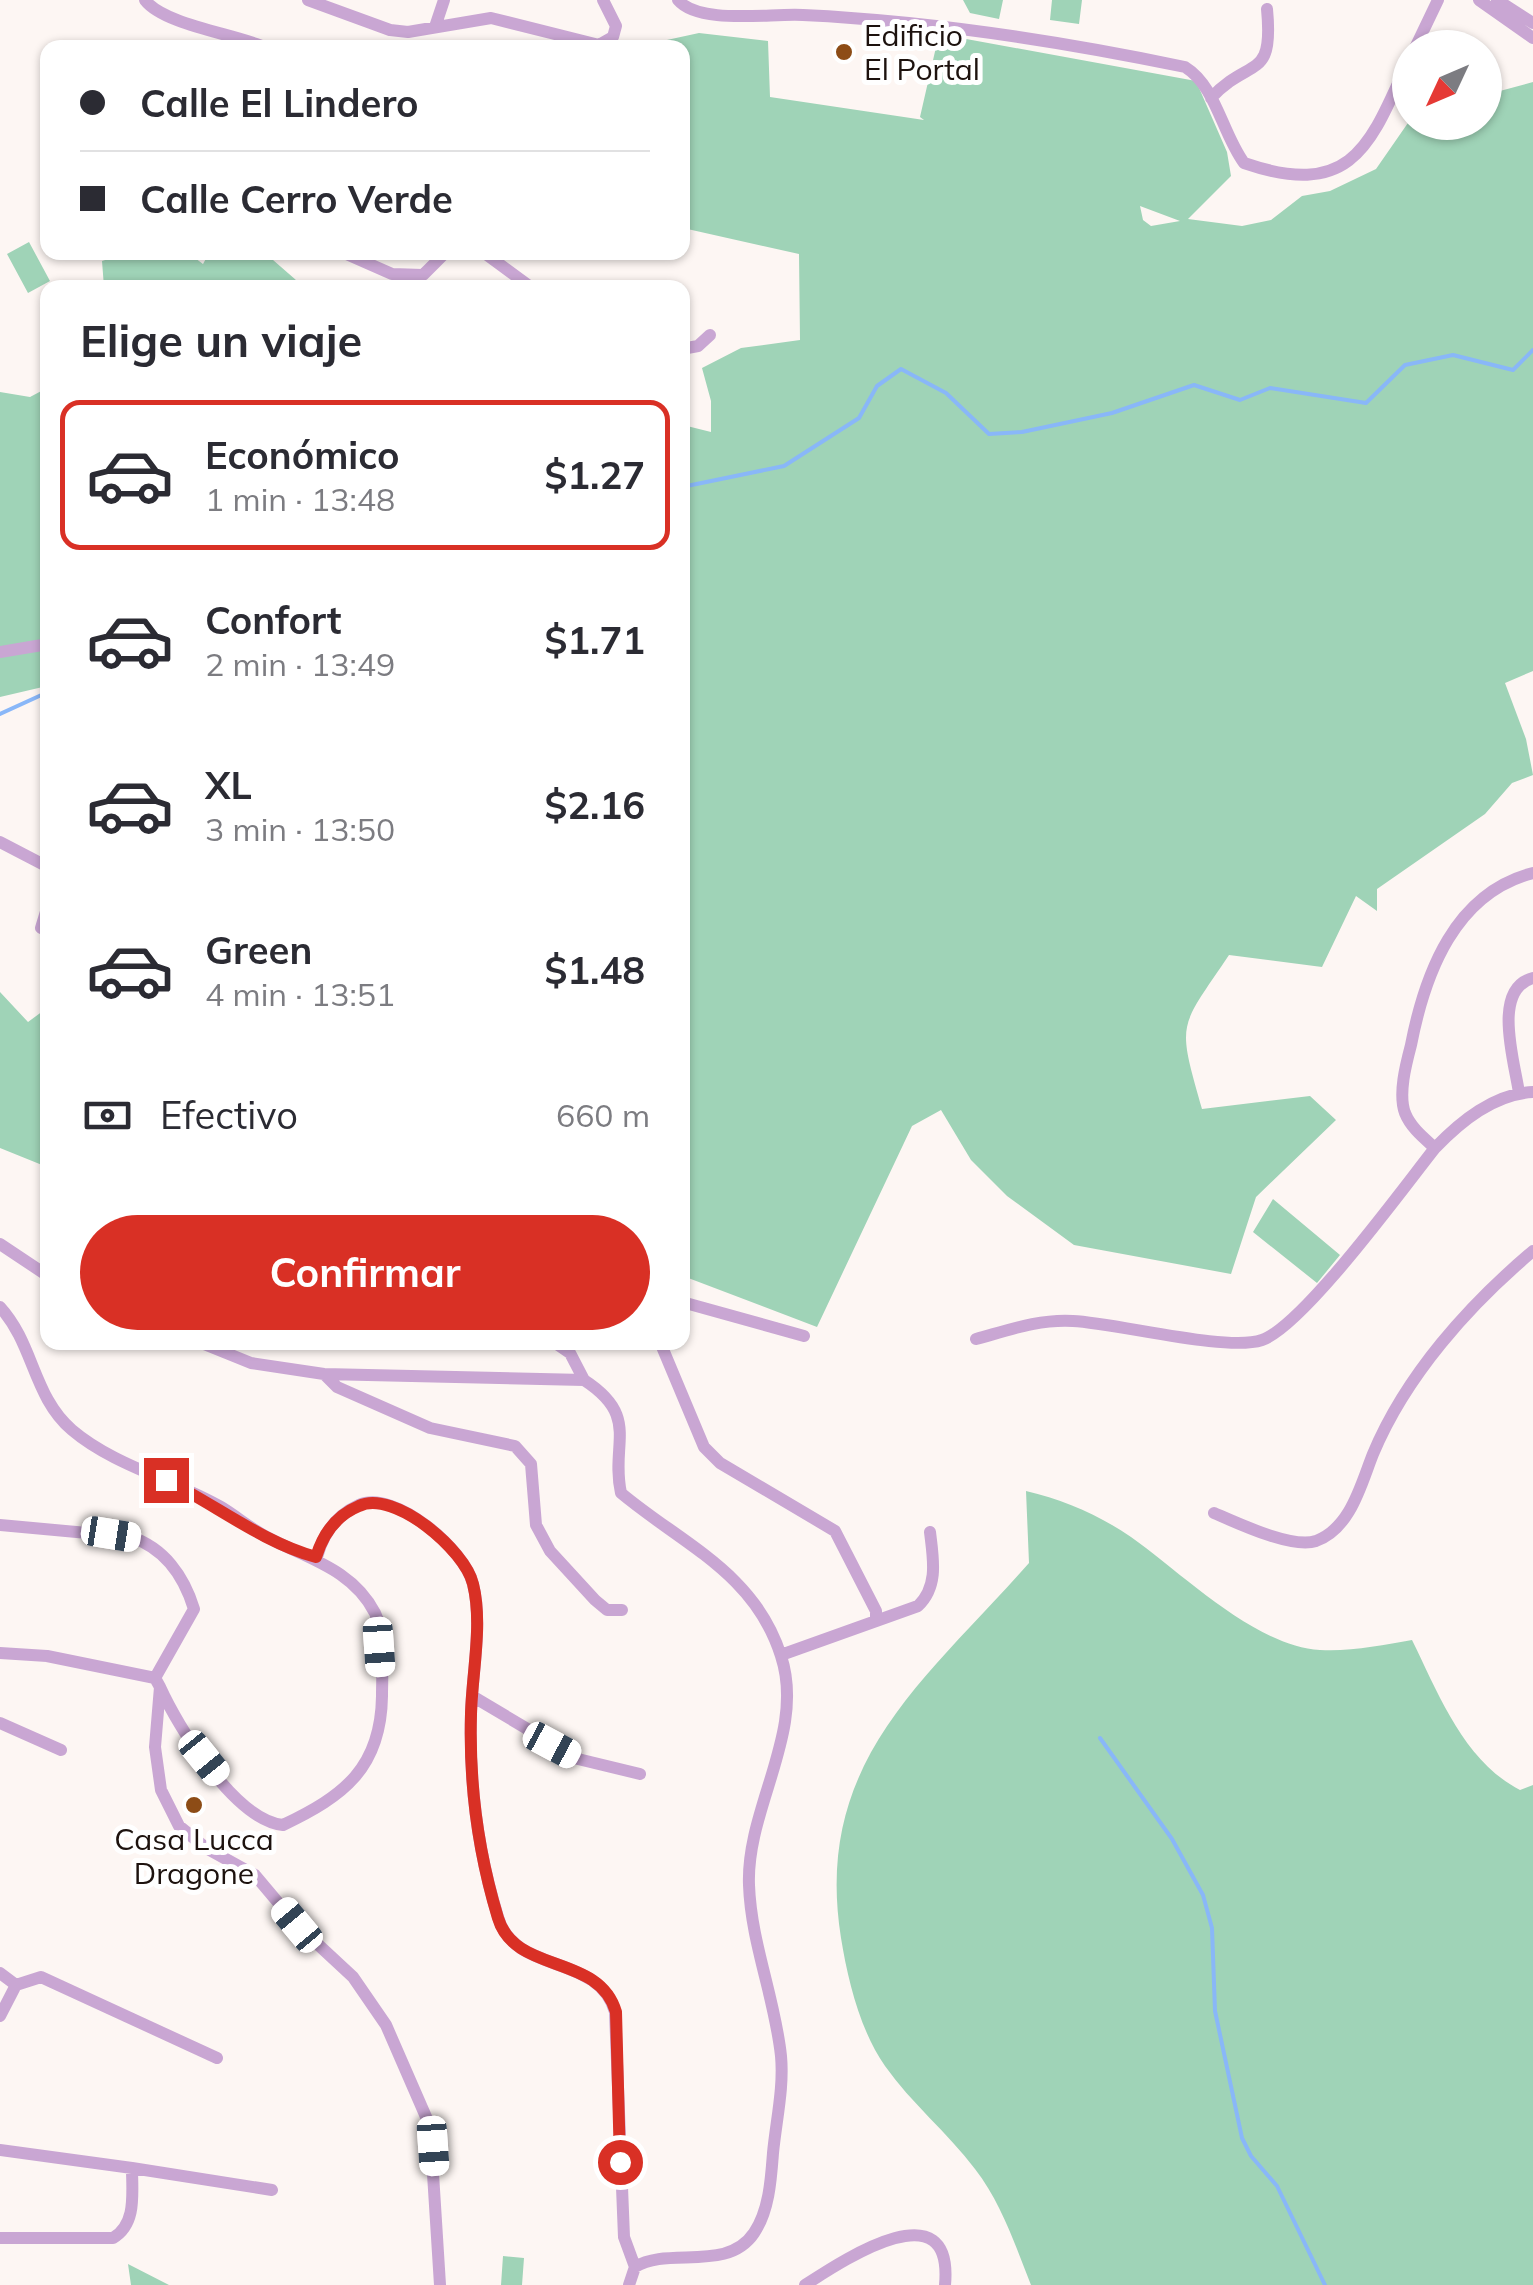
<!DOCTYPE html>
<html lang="es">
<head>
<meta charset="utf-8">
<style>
  :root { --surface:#fff; --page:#f2f2f3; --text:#2b2b33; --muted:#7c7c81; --line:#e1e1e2; --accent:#d93025 }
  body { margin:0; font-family:Mulish,sans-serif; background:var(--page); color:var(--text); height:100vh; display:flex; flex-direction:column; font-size:38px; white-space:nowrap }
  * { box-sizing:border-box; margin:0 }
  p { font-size:32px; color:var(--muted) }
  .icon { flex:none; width:55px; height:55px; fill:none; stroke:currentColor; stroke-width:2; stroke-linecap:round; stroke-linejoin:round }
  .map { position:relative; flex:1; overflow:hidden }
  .sheet { position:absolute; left:40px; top:280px; width:650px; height:1070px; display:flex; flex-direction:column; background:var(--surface); border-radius:20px; box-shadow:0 2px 8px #0004 }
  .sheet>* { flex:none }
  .hud { position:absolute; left:40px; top:40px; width:650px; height:220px; border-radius:20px; box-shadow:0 2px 8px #0004; display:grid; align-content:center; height:220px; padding:0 40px; background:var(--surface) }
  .needle { width:65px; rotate:226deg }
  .tools { position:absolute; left:1392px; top:30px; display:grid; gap:20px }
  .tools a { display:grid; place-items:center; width:110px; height:110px; border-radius:50%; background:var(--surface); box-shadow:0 2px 8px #0004; font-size:50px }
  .end { position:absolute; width:45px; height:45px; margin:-22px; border:12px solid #d93025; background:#fff; box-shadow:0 0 0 5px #fff }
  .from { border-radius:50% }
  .car { position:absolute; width:30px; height:60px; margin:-30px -15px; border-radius:12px; box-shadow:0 0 8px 2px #0007; background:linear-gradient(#fff 24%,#345 0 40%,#fff 0 76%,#345 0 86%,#fff 0) }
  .hud b { display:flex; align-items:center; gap:35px; height:95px; font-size:38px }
  .hud b+b { border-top:2px solid var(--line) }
  .hud i { width:25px; height:25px; background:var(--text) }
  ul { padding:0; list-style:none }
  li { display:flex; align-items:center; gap:30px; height:150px; margin:0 20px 15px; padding:0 20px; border:5px solid transparent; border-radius:20px }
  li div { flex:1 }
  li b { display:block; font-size:38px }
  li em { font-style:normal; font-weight:700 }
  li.current { border-color:var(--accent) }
  li>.icon { width:90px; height:90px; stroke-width:1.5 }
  h2 { padding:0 40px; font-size:45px; line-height:120px }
  .pay { display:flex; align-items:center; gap:25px; height:110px; padding:0 40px; font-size:38px }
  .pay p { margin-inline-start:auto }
  .primary-button { display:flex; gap:20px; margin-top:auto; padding:20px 40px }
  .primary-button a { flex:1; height:115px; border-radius:60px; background:var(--accent); color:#fff; font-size:40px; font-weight:700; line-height:115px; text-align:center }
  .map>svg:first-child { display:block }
</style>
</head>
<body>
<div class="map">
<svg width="1533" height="2285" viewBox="0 0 1533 2285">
  <rect width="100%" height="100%" fill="#fdf6f3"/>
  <path fill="#9fd3b7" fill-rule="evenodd" d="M963,0H1003L999,19L970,13Z
    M1052,0H1082L1079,24L1050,20Z
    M699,33L768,41L770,97L924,120L920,117L939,34L1196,81L1227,152L1231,176L1188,219L1242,226L1271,220L1302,196L1330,191L1376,169L1410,120L1485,122V95L1533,82V671L1505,683L1526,739L1533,775L1512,783L1485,814L1377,889V911L1356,896L1322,967L1229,955C1178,1031 1177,1020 1202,1109L1310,1096L1336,1120L1256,1197L1231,1274L1074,1245L1007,1196L971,1160L941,1110L912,1126L817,1327L683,1276V425L711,432V401L702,368L741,348L800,340L799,254L683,228L682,48H630ZM1140,206L1180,221L1151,226L1143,220Z
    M29,242L50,281L28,293L7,254Z
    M187,252L203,264L209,253H265L304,287H104L102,261L127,253Z
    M47,388V686L0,697V392L30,397Z
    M0,992L28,1022L47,1008V1167L0,1148Z
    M1273,1199L1340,1255L1317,1283L1253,1232Z
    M1026,1491C1064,1500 1099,1515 1131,1537C1183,1574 1255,1646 1320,1650C1349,1652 1383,1645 1412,1640C1439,1695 1464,1761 1520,1790L1533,1785V2285H1031C1015,2245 1002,2204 975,2169C948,2133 911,2103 885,2066C860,2030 848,1981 841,1938C813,1762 924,1682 1029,1563Z
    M503,2256L524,2258L522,2285H501Z
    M128,2264L169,2285H131Z"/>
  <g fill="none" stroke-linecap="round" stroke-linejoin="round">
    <path stroke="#89b7f8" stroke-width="4" d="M682,487L784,466L859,418L877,386L901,369L946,393L989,434L1022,432L1112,413L1194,385L1240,400L1270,388L1366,403L1405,365L1453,355L1513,370L1533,350
      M0,714L48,692
      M1100,1738L1172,1839L1203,1895L1212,1928L1215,2011L1242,2138L1251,2156L1277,2186L1325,2285"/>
    <path stroke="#c9a6d3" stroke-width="12" d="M145,0C164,25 236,34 267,48
      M308,0L390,30L408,32L491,18L599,45L613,37L616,26L603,0
      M678,0C699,25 770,13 803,15C931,21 1060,41 1185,67C1216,86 1222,133 1244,163C1355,201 1371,142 1410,57
      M1479,0L1533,38
      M1497,0L1533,23
      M435,27L444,0
      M1415,48L1438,0
      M1211,98C1250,56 1274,82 1267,9
      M342,252L392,274L423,275L446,252
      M483,252L532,288
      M682,349L698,346L710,335
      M0,652L48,644
      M0,842L48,867
      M1533,873C1455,893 1425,973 1411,1045C1406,1064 1398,1094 1405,1113C1411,1128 1424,1138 1435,1148C1461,1121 1494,1094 1533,1092
      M41,928L48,905
      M1519,1093C1515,1063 1491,989 1533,978
      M0,1244L48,1276
      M682,1302L804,1336
      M0,1307C34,1344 33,1397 72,1430C113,1465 174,1480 221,1507C236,1516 250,1528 265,1536C305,1558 352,1568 375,1613C385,1633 382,1674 382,1696C381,1768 344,1796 283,1825C235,1820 178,1727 160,1687
      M976,1339C1009,1330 1039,1319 1073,1321C1117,1323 1226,1352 1262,1340C1303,1326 1404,1187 1435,1148
      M199,1342L251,1363L324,1374L584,1380C641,1417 610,1443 621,1493C682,1544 755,1573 781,1656C806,1732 746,1808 749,1885C751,1943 775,1998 781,2056C784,2088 776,2121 773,2153C771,2180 769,2211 754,2233C727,2273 668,2246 635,2267
      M554,1342L570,1353L584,1380
      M660,1342L704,1447L720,1463L835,1531L876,1611V1619
      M324,1374L337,1387L430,1428L515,1446L531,1464L536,1525L550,1551L595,1600L607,1610H622
      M1214,1513C1237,1523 1292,1549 1316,1541C1351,1528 1361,1484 1373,1454C1406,1375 1469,1305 1533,1251
      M0,1525L131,1537C164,1548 184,1576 194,1609L155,1678
      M317,1557C323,1534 337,1515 359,1505C395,1489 465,1550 473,1584C483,1624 472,1673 471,1714C469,1782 478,1852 498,1917C514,1975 599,1953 615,2012L624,2237L635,2267L629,2285
      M0,1653L47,1656L155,1678
      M781,1655L918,1606C939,1586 933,1558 930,1532
      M155,1678L160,1687L155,1747L161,1790L179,1826L206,1848L255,1875L297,1925L353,1977L386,2025L430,2126L440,2285
      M472,1696L578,1759L640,1774
      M0,1723L61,1750
      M0,1973L16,1985
      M0,2016L16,1985L41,1977L217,2058
      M0,2150L132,2168C132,2193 137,2224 113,2238H0
      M132,2168L272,2190
      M805,2285C842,2261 954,2186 945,2285"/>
  </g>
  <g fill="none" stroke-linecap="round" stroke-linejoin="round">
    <path stroke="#d93025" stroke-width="12" d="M166,1480C216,1505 262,1542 316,1557C323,1534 337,1515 359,1506C394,1489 465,1550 473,1584C483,1624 472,1673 471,1714C469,1782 478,1852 498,1918C515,1975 599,1953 616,2012L620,2162"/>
  </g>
  <g fill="#8d4c16" stroke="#fff" stroke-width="4">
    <circle cx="844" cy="52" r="10"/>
    <circle cx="194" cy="1805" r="10"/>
  </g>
  <g text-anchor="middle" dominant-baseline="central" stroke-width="10" stroke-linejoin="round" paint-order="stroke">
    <g font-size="30" fill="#1d120e" stroke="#fff" text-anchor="start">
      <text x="864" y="35">Edificio<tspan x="864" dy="34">El Portal</tspan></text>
      <text x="194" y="1839" text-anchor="middle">Casa Lucca<tspan x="194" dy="34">Dragone</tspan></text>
    </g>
  </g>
</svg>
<div class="tools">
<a><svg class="needle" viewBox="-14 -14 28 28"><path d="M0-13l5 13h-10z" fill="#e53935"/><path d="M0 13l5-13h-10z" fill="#7c7c81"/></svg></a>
</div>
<i class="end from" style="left:620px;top:2162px"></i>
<i class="end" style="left:166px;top:1480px"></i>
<i class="car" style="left:111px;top:1534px;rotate:99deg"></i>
<i class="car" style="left:379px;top:1647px;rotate:176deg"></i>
<i class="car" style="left:552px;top:1745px;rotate:118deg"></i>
<i class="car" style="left:204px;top:1758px;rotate:141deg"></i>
<i class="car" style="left:297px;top:1925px;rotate:320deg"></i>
<i class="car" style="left:433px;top:2146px;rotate:176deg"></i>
<div class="hud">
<b><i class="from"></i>Calle El Lindero</b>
<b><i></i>Calle Cerro Verde</b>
</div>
<section class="sheet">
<h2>Elige un viaje</h2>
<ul>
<li class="current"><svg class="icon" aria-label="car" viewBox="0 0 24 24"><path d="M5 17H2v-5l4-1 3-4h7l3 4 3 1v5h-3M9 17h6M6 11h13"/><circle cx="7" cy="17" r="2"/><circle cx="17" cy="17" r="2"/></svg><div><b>Económico</b><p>1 min · 13:48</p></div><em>$1.27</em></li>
<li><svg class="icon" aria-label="car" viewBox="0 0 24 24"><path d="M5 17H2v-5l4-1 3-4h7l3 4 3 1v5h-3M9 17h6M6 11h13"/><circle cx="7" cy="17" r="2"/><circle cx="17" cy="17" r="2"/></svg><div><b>Confort</b><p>2 min · 13:49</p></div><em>$1.71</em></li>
<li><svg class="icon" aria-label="car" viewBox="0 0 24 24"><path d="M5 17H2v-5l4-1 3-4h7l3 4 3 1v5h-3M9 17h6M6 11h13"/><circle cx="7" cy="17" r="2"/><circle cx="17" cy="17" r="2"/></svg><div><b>XL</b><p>3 min · 13:50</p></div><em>$2.16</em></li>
<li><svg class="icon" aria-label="car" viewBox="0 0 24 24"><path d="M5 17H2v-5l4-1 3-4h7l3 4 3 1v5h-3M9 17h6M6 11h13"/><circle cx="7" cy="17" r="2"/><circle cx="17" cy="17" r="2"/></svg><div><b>Green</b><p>4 min · 13:51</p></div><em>$1.48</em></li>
</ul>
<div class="pay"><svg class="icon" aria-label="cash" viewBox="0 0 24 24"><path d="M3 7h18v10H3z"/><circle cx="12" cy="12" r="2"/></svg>Efectivo<p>660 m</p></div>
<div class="primary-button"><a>Confirmar</a></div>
</section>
</div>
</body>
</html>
